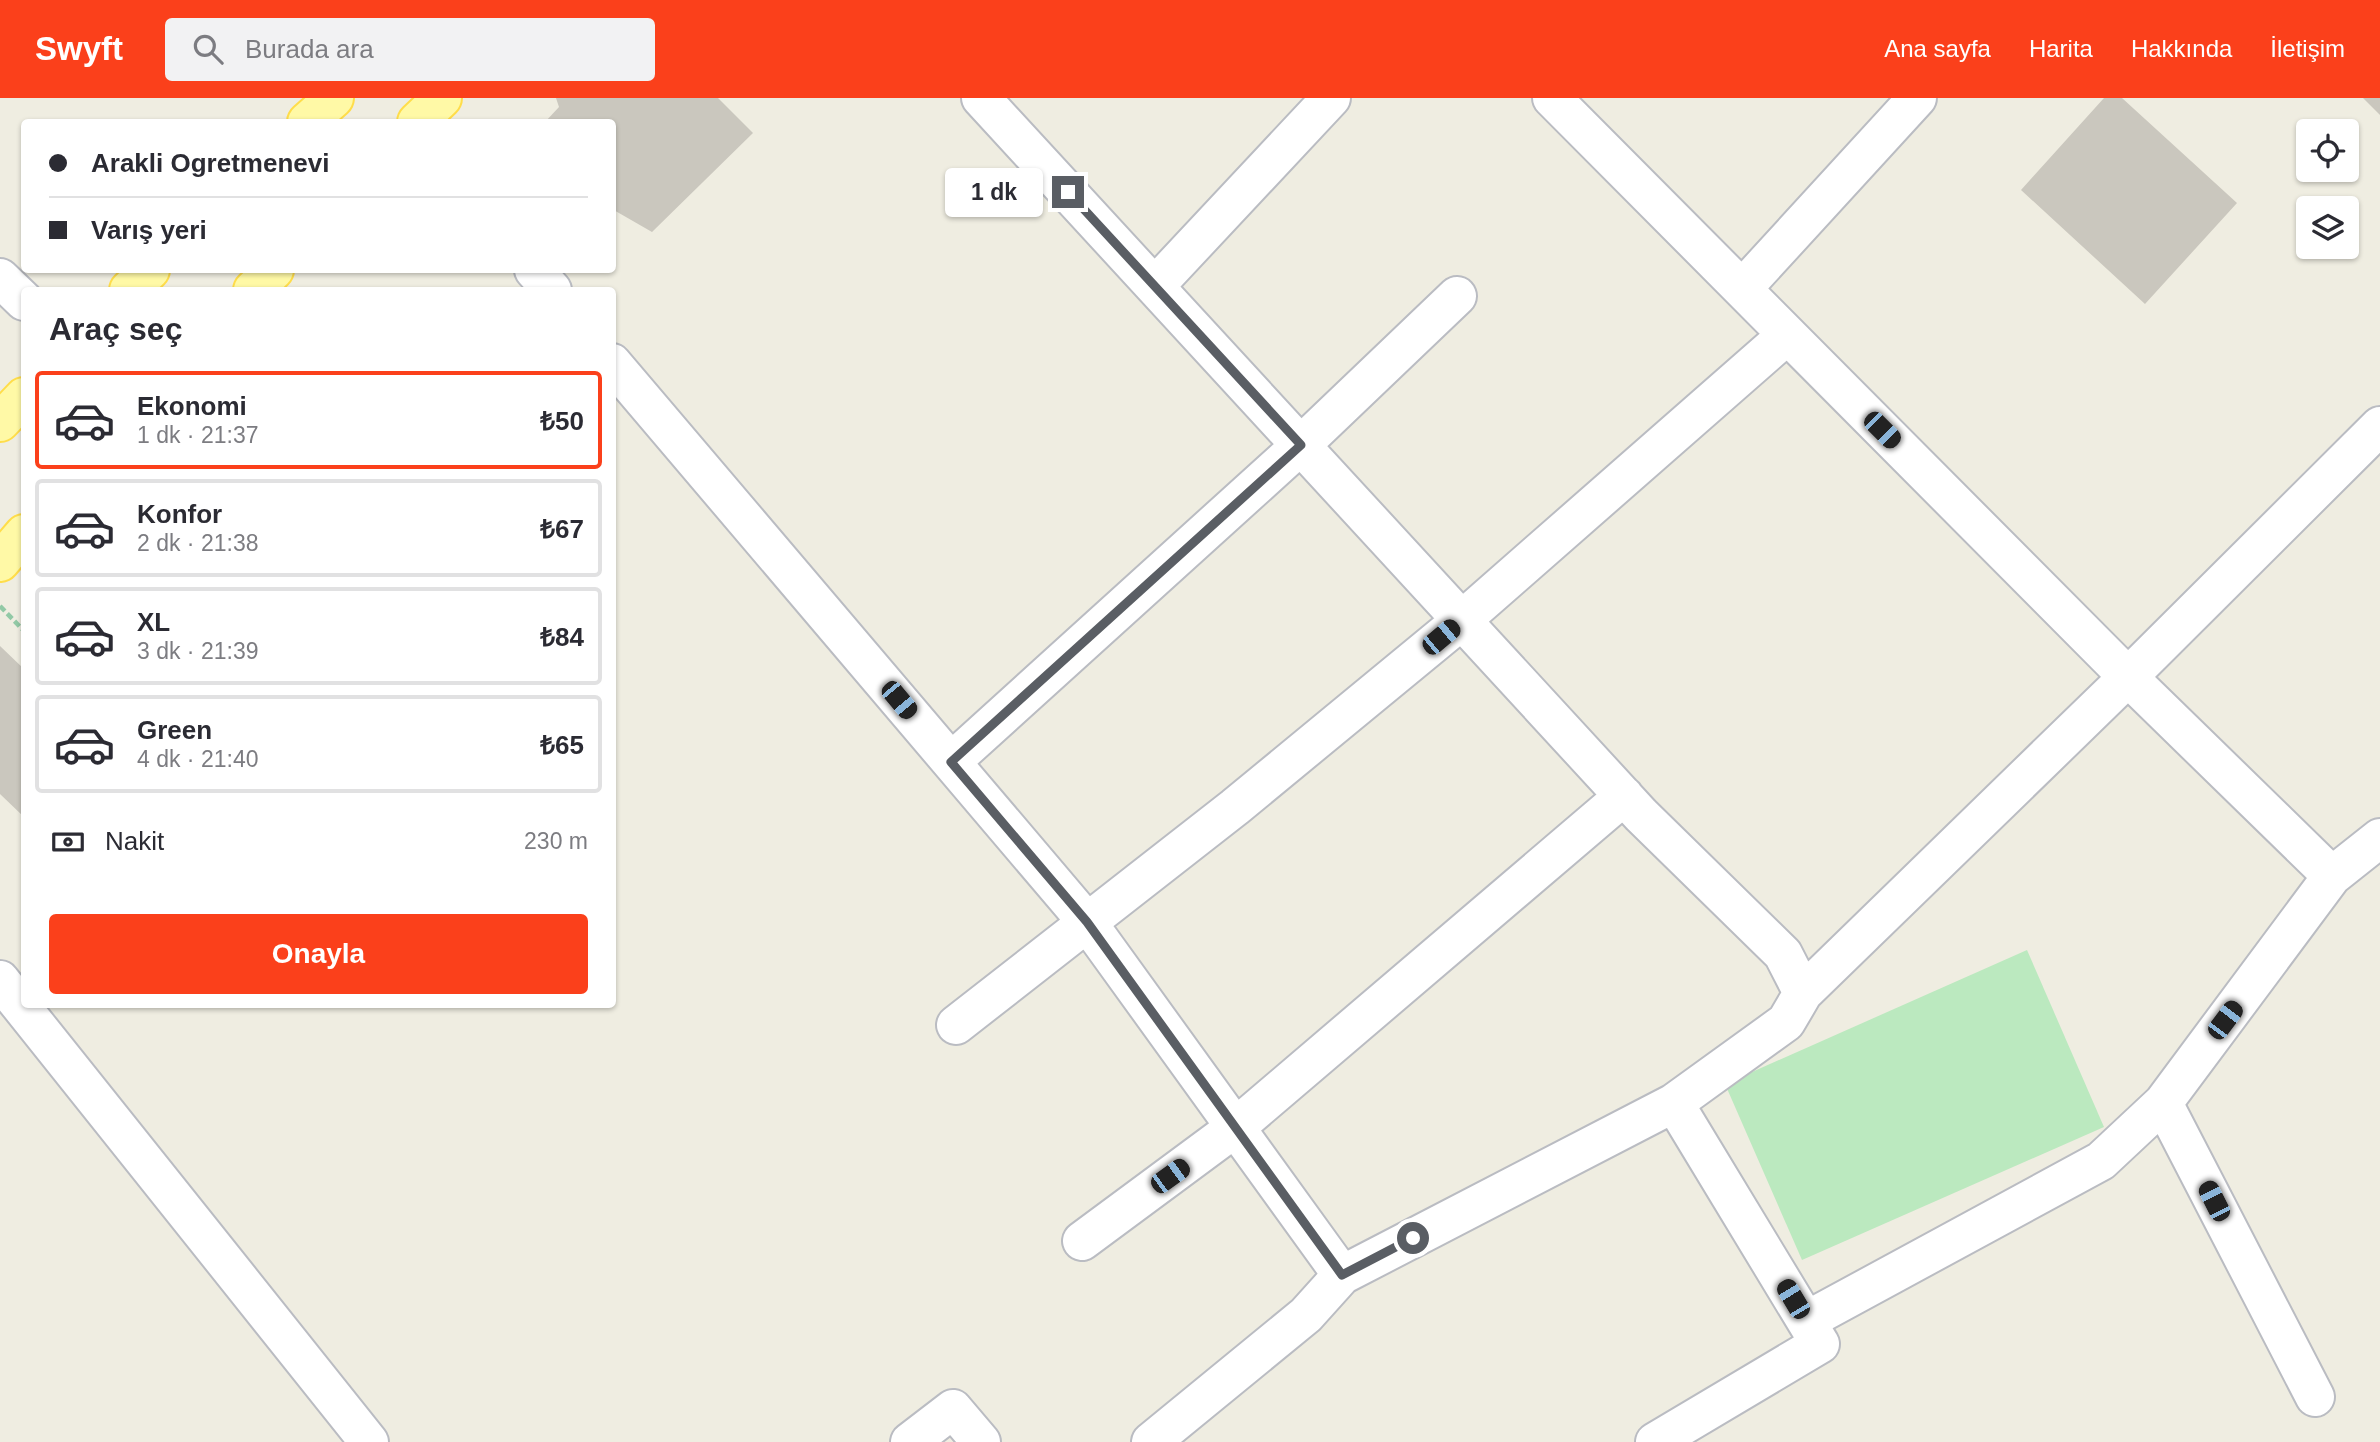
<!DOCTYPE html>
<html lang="tr">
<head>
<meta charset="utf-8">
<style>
  :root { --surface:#fff; --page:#f2f2f3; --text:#2b2b33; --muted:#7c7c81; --line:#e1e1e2; --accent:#fb401b }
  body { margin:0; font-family:Helvetica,sans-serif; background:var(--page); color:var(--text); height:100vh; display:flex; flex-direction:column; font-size:26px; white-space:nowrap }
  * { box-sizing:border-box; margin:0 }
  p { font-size:23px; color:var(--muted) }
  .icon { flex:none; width:38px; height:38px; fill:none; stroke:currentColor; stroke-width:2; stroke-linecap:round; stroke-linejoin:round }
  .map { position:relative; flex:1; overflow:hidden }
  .side { position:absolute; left:21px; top:189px; width:595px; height:721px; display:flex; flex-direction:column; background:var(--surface); border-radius:7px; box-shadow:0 2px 5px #0004 }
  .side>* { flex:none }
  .guide { position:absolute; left:21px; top:21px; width:595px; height:154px; border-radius:7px; box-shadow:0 2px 5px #0004; display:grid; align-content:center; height:154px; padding:0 28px; background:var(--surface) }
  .buttons { position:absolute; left:2296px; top:21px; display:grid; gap:14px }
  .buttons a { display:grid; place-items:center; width:63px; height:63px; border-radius:7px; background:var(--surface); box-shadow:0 2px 5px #0004; font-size:35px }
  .end { position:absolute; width:32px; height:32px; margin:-16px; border:9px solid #5a5e64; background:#fff; box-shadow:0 0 0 4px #fff }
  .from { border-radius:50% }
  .bubble { position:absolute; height:49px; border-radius:7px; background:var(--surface); box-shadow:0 2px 5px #0004; font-size:23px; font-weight:700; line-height:49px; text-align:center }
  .car { position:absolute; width:21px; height:42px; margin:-21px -10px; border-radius:9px; box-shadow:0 0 5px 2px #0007; background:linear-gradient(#222 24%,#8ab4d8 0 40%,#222 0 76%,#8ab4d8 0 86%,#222 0) }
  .guide b { display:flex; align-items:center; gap:24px; height:66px; font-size:26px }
  .guide b+b { border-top:2px solid var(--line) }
  .guide i { width:18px; height:18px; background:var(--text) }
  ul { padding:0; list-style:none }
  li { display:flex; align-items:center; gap:21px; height:98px; margin:0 14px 10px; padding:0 14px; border:4px solid var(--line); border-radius:7px }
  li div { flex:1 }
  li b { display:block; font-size:26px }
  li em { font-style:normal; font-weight:700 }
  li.selected { border-color:var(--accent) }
  li>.icon { width:63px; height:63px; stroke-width:1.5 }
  h2 { padding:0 28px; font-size:32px; line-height:84px }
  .pay { display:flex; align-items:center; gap:18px; height:77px; padding:0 28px; font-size:26px }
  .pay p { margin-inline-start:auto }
  .cta { display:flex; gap:14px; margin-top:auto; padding:14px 28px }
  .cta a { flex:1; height:80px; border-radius:7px; background:var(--accent); color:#fff; font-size:28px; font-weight:700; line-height:80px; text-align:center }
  header { display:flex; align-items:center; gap:42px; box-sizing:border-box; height:98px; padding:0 35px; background:var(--accent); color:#fff }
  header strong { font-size:33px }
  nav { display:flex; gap:38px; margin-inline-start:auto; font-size:24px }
  .search { width:490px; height:63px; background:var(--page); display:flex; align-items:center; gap:18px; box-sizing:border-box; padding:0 24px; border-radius:7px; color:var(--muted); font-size:26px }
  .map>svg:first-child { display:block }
</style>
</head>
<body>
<header>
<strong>Swyft</strong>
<div class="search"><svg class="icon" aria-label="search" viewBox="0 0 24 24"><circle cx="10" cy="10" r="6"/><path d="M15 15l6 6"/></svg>Burada ara</div>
<nav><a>Ana sayfa</a><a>Harita</a><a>Hakkında</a><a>İletişim</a></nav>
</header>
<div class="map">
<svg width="2380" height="1344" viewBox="0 0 2380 1344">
  <rect width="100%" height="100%" fill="#efede1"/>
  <path fill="#bbe9bf" d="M2027,852L2104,1029L1802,1162L1725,986Z"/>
  <path fill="#cac7be" d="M556,0H718L753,35L652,134L612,111V24H545L559,9Z
    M2104,0H2122L2237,105L2145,206L2021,92Z
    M2363,0H2380V17Z
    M0,548L24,571V719L0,696Z"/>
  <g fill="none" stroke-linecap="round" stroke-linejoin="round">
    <defs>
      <path id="minor" d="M981,0L1641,717L1783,856L1803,895L1786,924L1674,1005L1342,1177L1306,1217L1151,1344
        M1552,0L2128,579L1803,895
        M534,172L552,192
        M0,180L24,203
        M1155,188L1331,0
        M1742,191L1917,0
        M612,265L1087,824L1342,1177
        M951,664L1301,347L1457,198
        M2332,778L2128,579L2380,328
        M0,882L369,1344
        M956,927L1235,709L1462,522L1787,237
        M2163,1005L2315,1299
        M1082,1143L1236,1029L1624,698
        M1806,1223L2101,1063L2163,1005L2332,778L2380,740
        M910,1344L953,1311L981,1344
        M1655,1344L1820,1246L1674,1005"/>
      <path id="major" d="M307,24L334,0
        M417,24L442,0
        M129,192L150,172
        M253,192L274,172
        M0,324L24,299
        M0,464L24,436"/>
    </defs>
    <use href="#minor" stroke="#babcc2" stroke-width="42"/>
    <use href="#major" stroke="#ffdd4a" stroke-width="42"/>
    <path stroke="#92c9a6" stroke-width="4.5" stroke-dasharray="7 3.5" stroke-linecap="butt" d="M0,508L24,533"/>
    <use href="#minor" stroke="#fff" stroke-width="38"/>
    <use href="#major" stroke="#fff9a6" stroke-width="38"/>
  </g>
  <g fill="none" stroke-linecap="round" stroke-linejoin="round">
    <path stroke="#5a5e64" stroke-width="9" d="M1068,94L1301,347L951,664L1087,824L1342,1177L1413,1140"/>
  </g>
</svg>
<div class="buttons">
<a><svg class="icon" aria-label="locate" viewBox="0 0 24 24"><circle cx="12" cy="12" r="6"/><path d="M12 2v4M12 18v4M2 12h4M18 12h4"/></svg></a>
<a><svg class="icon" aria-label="layers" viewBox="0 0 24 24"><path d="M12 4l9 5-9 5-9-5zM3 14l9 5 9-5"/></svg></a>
</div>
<i class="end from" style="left:1413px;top:1140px"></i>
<i class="end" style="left:1068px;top:94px"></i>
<div class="bubble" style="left:945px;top:70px;width:98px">1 dk</div>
<i class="car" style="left:1882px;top:332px;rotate:135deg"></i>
<i class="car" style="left:1441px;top:539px;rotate:50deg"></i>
<i class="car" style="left:899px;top:602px;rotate:140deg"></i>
<i class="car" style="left:2225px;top:922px;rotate:37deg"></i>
<i class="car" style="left:1170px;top:1078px;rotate:54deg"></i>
<i class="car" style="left:2214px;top:1103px;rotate:333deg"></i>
<i class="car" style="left:1793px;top:1201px;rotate:329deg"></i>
<div class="guide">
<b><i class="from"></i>Arakli Ogretmenevi</b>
<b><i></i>Varış yeri</b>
</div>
<section class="side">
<h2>Araç seç</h2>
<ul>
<li class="selected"><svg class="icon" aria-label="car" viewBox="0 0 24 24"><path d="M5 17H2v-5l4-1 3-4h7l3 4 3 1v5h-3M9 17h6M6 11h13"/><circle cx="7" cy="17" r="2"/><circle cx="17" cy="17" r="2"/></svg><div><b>Ekonomi</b><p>1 dk · 21:37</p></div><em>₺50</em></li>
<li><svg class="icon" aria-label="car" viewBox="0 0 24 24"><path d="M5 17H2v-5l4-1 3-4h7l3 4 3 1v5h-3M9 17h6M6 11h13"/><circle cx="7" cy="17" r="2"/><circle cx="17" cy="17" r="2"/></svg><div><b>Konfor</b><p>2 dk · 21:38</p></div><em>₺67</em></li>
<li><svg class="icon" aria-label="car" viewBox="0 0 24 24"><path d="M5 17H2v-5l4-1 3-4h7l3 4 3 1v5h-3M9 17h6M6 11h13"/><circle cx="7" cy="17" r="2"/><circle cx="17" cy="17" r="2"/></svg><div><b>XL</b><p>3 dk · 21:39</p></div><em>₺84</em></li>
<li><svg class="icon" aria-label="car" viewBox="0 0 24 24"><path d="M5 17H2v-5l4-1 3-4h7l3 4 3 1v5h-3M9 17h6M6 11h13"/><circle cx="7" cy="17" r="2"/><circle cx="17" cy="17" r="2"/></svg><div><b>Green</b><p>4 dk · 21:40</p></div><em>₺65</em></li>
</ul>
<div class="pay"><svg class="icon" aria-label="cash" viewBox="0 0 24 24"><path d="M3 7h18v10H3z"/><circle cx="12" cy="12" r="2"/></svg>Nakit<p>230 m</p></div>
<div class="cta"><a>Onayla</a></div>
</section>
</div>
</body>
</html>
